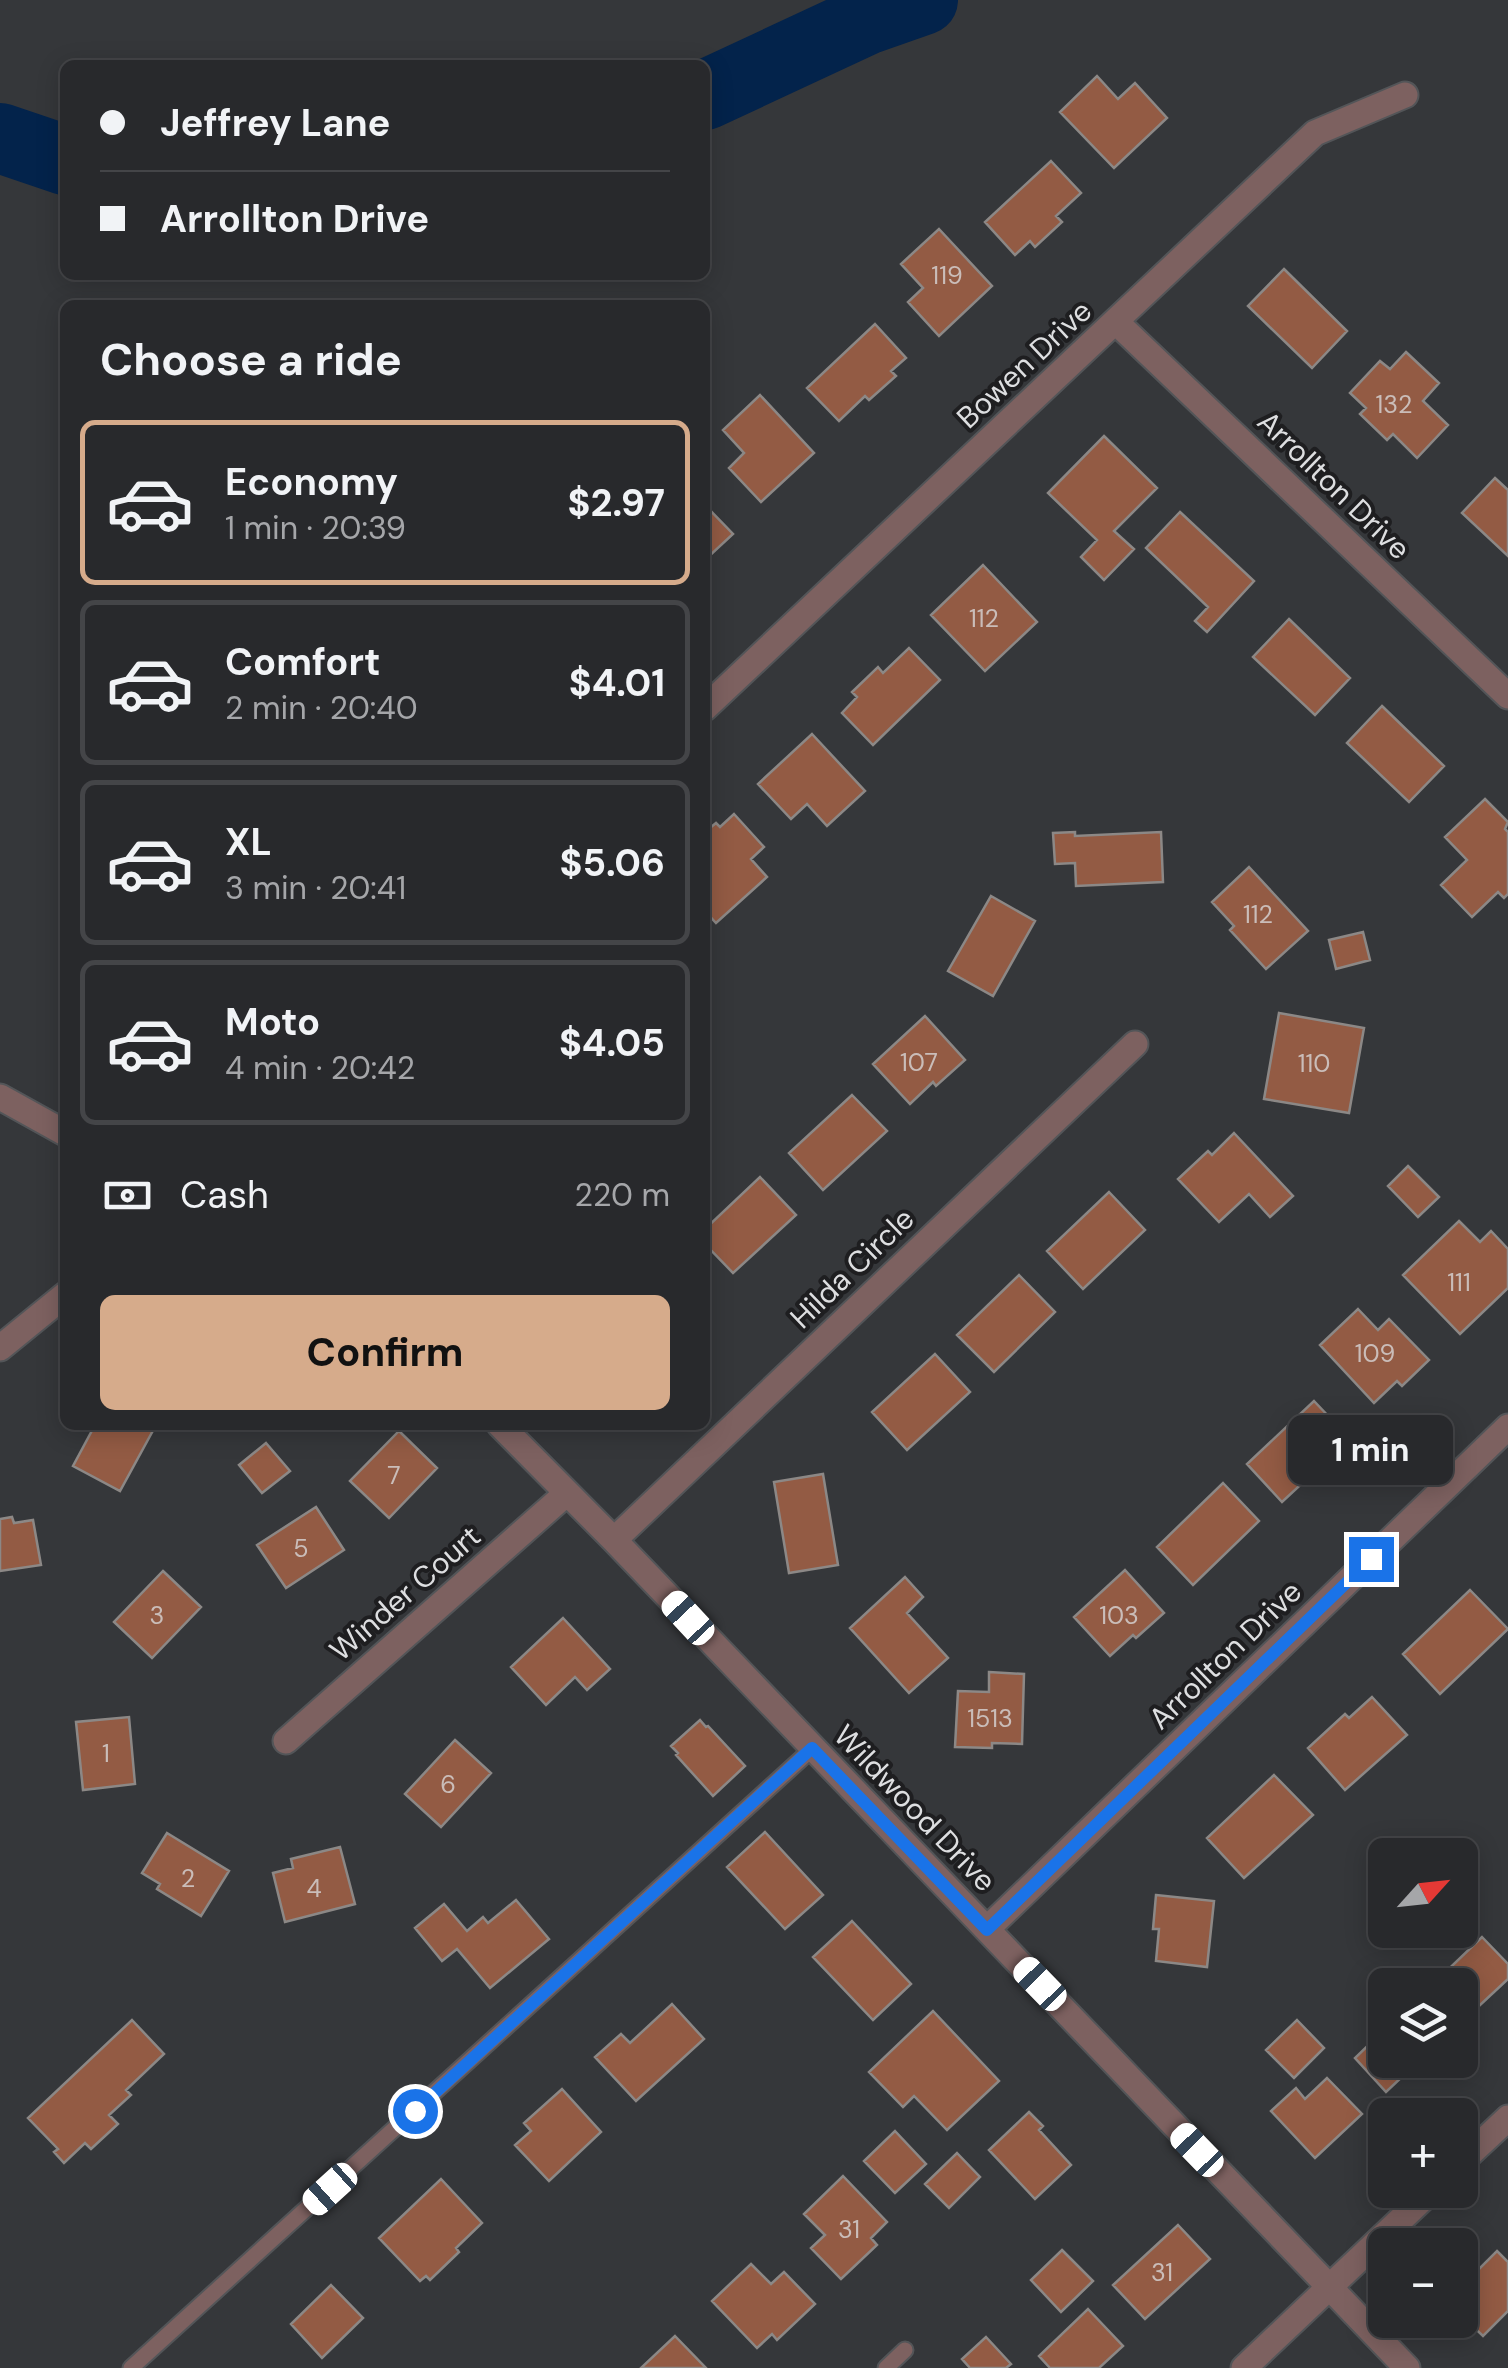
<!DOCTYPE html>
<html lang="en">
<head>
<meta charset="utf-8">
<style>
  :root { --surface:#28292c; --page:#303134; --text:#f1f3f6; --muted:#a5a6a9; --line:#444548; --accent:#d6ab8b }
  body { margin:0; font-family:"DM Sans",sans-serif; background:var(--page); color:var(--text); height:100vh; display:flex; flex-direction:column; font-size:38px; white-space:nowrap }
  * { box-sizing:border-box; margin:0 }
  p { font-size:32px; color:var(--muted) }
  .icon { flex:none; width:55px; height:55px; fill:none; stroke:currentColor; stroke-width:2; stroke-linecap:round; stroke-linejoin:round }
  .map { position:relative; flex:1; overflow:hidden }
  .details { position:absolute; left:60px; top:300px; width:650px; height:1130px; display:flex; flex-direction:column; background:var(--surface); border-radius:15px; box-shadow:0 5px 25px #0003,0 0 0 2px var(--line) }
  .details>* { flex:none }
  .guide { position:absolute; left:60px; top:60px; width:650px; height:220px; border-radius:15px; box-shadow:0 5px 25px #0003,0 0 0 2px var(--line); display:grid; align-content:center; height:220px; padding:0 40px; background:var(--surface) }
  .needle { width:65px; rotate:63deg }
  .tools { position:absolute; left:1368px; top:1838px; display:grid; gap:20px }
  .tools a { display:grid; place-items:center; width:110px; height:110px; border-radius:15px; background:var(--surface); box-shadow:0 5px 25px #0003,0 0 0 2px var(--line); font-size:50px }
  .end { position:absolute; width:45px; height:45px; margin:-22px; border:12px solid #1a73e8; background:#fff; box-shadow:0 0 0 5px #fff }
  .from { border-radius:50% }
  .bubble { position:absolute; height:70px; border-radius:15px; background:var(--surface); box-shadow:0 5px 25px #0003,0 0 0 2px var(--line); font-size:32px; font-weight:700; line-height:70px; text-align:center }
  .car { position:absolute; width:30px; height:60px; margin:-30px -15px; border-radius:12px; box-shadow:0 0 8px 2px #0007; background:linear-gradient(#fff 24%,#345 0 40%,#fff 0 76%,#345 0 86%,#fff 0) }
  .guide b { display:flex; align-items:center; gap:35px; height:95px; font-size:38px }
  .guide b+b { border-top:2px solid var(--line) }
  .guide i { width:25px; height:25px; background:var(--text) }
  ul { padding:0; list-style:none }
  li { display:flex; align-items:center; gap:30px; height:165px; margin:0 20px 15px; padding:0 20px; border:5px solid var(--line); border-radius:15px }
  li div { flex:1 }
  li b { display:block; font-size:38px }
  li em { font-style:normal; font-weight:700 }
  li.current { border-color:var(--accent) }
  li>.icon { width:90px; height:90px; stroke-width:1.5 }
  h2 { padding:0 40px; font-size:45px; line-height:120px }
  .pay { display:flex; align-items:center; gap:25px; height:110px; padding:0 40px; font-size:38px }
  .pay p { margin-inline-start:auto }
  .action { display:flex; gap:20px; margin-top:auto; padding:20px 40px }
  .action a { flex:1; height:115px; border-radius:15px; background:var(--accent); color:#111; font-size:40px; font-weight:700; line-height:115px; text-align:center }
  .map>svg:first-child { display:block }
</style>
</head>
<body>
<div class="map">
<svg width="1508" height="2368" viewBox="0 0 1508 2368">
  <rect width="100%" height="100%" fill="#35373a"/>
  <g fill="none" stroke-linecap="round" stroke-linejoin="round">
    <path stroke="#03234b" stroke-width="70" d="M705,95L866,20L923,0
      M0,138L65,160"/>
  </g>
  <path fill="#935b44" stroke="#8c8886" stroke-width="2.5" d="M1097,76L1118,99L1135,83L1167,118L1114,168L1060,112Z
    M1051,161L1081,193L1056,216L1062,222L1035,247L1030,241L1015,255L985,222Z
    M939,229L992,286L939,336L908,302L923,288L901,264Z
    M1284,269L1347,331L1312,368L1248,306Z
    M875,324L906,358L891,371L896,376L869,400L865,396L839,421L807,388Z
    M1406,352L1439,383L1423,401L1448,425L1417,458L1393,434L1387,440L1360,414L1366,408L1350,393L1380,361L1390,369Z
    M760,395L814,453L761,502L729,468L744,453L723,430Z
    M1104,436L1157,488L1114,531L1134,549L1104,580L1081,557L1097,540L1048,493Z
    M1495,478L1508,490V556L1462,513Z
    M705,505L733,534L705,560Z
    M1180,512L1254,581L1207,632L1195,621L1208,607L1146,548Z
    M983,565L1037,622L985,671L931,615Z
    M1289,619L1350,678L1315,715L1253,657Z
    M909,648L940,680L873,745L842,713L857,697L852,692L878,667L883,673Z
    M1382,706L1444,766L1409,802L1347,743Z
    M812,734L865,791L827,826L807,804L791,819L758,784Z
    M1485,799L1508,822L1505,829L1508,832V894L1504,898L1498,892L1472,917L1441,885L1467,860L1445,837Z
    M734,814L764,847L751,859L767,877L716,923L705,911V832L716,823L720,827Z
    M1075,832V836L1161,832L1163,882L1076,886L1075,863L1055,864L1053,833Z
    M1249,867L1308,931L1266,969L1230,930L1234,926L1212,902Z
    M991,896L1035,921L993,996L948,971Z
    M1363,932L1370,960L1336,969L1329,940Z
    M1279,1013L1364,1028L1349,1113L1264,1099Z
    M925,1016L965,1060L936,1086L933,1082L910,1104L873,1064Z
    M852,1095L887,1131L823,1190L789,1153Z
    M1234,1133L1293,1196L1270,1217L1249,1194L1219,1222L1178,1179L1208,1151L1212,1155Z
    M1408,1166L1439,1197L1418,1217L1388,1186Z
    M760,1177L796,1215L733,1273L705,1244V1229Z
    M1109,1192L1145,1230L1083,1289L1047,1251Z
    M1459,1221L1480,1242L1491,1231L1508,1249V1288L1460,1334L1403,1275Z
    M1019,1275L1055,1312L994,1372L957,1335Z
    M1358,1309L1378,1330L1389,1319L1429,1360L1402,1386L1397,1381L1374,1403L1320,1345Z
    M935,1354L970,1392L907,1450L872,1412Z
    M1314,1401L1350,1439L1282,1502L1247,1464Z
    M95,1425H156L120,1491L73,1466Z
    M399,1431L437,1468L389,1518L350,1481Z
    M266,1443L290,1471L262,1493L239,1465Z
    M823,1474L838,1565L789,1573L774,1482Z
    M1223,1483L1259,1521L1193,1585L1157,1547Z
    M316,1507L344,1550L286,1588L257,1545Z
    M12,1517L14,1523L33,1520L41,1565L0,1571V1519Z
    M1125,1570L1164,1613L1136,1638L1133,1635L1110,1656L1074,1617Z
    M163,1571L201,1607L152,1658L114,1622Z
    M905,1577L923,1597L907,1613L948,1658L909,1693L850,1628Z
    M1470,1590L1508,1629L1440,1694L1403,1654Z
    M563,1618L610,1669L587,1690L575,1677L546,1705L511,1667Z
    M989,1672L1024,1674L1022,1744L992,1743V1748L955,1747L958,1691L989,1692Z
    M1372,1697L1407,1735L1345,1790L1308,1748L1345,1714L1349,1718Z
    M129,1717L135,1784L83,1790L76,1722Z
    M700,1720L706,1727L708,1726L745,1766L713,1796L676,1755L678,1753L671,1746Z
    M455,1740L491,1773L441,1827L405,1794Z
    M1274,1775L1313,1815L1244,1878L1207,1838Z
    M765,1832L823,1895L785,1929L727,1867Z
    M167,1833L229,1871L201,1916L157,1889L160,1884L142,1873Z
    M340,1847L355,1904L285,1922L273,1873L293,1868L291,1859Z
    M1156,1895L1214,1901L1207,1967L1156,1961L1159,1929H1153Z
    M516,1900L549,1939L490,1988L457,1949L442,1961L415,1928L444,1904L467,1931L483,1917L488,1923Z
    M852,1921L911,1984L873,2020L813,1957Z
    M1482,1937L1508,1964V1979L1464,2020L1460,2016V1985H1432Z
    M672,2004L704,2039L636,2101L595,2057L621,2034L630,2043Z
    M933,2011L999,2081L947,2130L914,2096L903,2107L869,2072Z
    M132,2020L164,2054L126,2090L131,2095L109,2115L118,2124L91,2149L85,2143L64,2163L54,2152L58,2149L28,2118Z
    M1297,2020L1324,2048L1294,2078L1266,2050Z
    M1385,2029V2060H1420L1386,2092L1355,2058Z
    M1327,2078L1362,2114L1315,2158L1271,2111L1296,2088L1305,2099Z
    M562,2089L601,2132L549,2181L515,2145L531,2131L524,2123Z
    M1029,2112L1043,2126L1039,2130L1071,2165L1035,2199L989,2150Z
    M895,2131L926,2164L895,2193L864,2161Z
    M957,2153L980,2177L949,2208L925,2184Z
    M843,2176L887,2222L871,2238L877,2245L841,2279L811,2248L825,2235L804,2214Z
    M441,2179L482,2223L456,2248L459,2252L430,2280L426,2276L420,2281L379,2238Z
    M1178,2225L1210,2259L1145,2319L1113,2285Z
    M1062,2250L1093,2281L1061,2312L1031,2280Z
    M1497,2251L1508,2262V2311L1483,2336L1460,2314V2288Z
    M751,2264L771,2284L784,2272L815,2304L777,2340L772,2334L757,2348L712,2301Z
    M331,2285L363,2318L322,2358L291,2324Z
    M1088,2309L1123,2346L1099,2368H1050L1039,2356Z
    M675,2336L706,2368H641Z
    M986,2337L1011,2364L1006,2368H970L962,2359Z"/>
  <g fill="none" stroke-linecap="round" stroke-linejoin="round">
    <defs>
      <path id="lane" d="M131,2368L812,1749
        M886,2368L905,2350"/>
      <path id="street" d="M1116,322L1508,696
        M705,708L1315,133L1405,95
        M0,1097L65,1133
        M0,1348L65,1295
        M500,1425L614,1540L1407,2368
        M614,1540L1135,1044
        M286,1741L567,1493
        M987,1929L1508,1427
        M1460,2163L1508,2118
        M1244,2368L1432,2190"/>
    </defs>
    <use href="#lane" stroke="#535558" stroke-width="19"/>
    <use href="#street" stroke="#535558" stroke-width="29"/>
    <use href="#lane" stroke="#7d6160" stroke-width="15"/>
    <use href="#street" stroke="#7d6160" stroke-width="25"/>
  </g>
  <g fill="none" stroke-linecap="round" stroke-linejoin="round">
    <path stroke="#1a73e8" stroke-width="12" d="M415,2111L812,1748L987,1930L1371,1559"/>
  </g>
  <g text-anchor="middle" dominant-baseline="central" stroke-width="8" stroke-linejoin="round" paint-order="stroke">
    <g font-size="25" fill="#cabdb9">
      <text x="947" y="275">119</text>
      <text x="1394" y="404">132</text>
      <text x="984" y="618">112</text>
      <text x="1258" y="914">112</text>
      <text x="919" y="1062">107</text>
      <text x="1314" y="1063">110</text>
      <text x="1459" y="1282">111</text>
      <text x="1375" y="1353">109</text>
      <text x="394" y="1475">7</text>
      <text x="301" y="1548">5</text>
      <text x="157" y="1615">3</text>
      <text x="1119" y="1615">103</text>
      <text x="990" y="1718">1513</text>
      <text x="106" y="1753">1</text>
      <text x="448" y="1784">6</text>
      <text x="188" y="1878">2</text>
      <text x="314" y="1888">4</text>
      <text x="849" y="2229">31</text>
      <text x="1162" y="2272">31</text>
    </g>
    <g font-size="30" fill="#dddee0" stroke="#1e1e20">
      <text transform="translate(1024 364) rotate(-43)">Bowen Drive</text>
      <text transform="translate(1334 485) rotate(44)">Arrollton Drive</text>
      <text transform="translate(852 1268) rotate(-44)">Hilda Circle</text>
      <text transform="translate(405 1593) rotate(-41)">Winder Court</text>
      <text transform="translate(1225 1655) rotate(-44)">Arrollton Drive</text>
      <text transform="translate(915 1808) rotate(46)">Wildwood Drive</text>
    </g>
  </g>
</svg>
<div class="tools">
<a><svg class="needle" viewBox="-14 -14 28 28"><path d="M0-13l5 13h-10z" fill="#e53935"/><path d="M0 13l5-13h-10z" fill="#a5a6a9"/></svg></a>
<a><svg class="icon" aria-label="layers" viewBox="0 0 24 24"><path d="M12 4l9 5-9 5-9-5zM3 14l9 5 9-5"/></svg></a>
<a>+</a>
<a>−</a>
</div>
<i class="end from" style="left:415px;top:2111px"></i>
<i class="end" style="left:1371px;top:1559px"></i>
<div class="bubble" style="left:1288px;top:1415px;width:165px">1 min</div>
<i class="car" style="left:688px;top:1618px;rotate:317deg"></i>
<i class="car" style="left:1040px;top:1984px;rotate:316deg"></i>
<i class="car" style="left:1197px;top:2150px;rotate:316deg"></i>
<i class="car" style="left:330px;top:2189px;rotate:228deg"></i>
<div class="guide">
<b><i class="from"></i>Jeffrey Lane</b>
<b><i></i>Arrollton Drive</b>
</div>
<section class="details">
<h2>Choose a ride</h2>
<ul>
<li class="current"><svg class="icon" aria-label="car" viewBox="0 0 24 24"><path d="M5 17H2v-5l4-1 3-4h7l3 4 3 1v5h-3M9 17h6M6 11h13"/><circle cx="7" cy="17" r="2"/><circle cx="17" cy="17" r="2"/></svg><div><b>Economy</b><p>1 min · 20:39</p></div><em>$2.97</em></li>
<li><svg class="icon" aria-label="car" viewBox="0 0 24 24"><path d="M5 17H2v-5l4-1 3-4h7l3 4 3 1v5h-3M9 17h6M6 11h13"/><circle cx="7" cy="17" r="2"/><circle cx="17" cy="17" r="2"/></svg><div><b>Comfort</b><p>2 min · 20:40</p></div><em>$4.01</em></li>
<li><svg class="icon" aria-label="car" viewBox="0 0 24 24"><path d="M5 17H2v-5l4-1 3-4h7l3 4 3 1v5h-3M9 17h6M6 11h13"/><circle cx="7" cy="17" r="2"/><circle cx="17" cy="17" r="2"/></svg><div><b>XL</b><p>3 min · 20:41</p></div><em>$5.06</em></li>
<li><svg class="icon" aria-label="car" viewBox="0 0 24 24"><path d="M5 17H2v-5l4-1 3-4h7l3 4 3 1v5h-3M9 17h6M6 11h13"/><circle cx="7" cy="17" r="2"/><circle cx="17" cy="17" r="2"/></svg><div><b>Moto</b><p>4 min · 20:42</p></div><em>$4.05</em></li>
</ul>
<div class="pay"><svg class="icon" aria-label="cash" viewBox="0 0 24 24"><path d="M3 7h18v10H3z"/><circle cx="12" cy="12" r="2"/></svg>Cash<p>220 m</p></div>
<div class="action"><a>Confirm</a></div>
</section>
</div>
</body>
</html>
